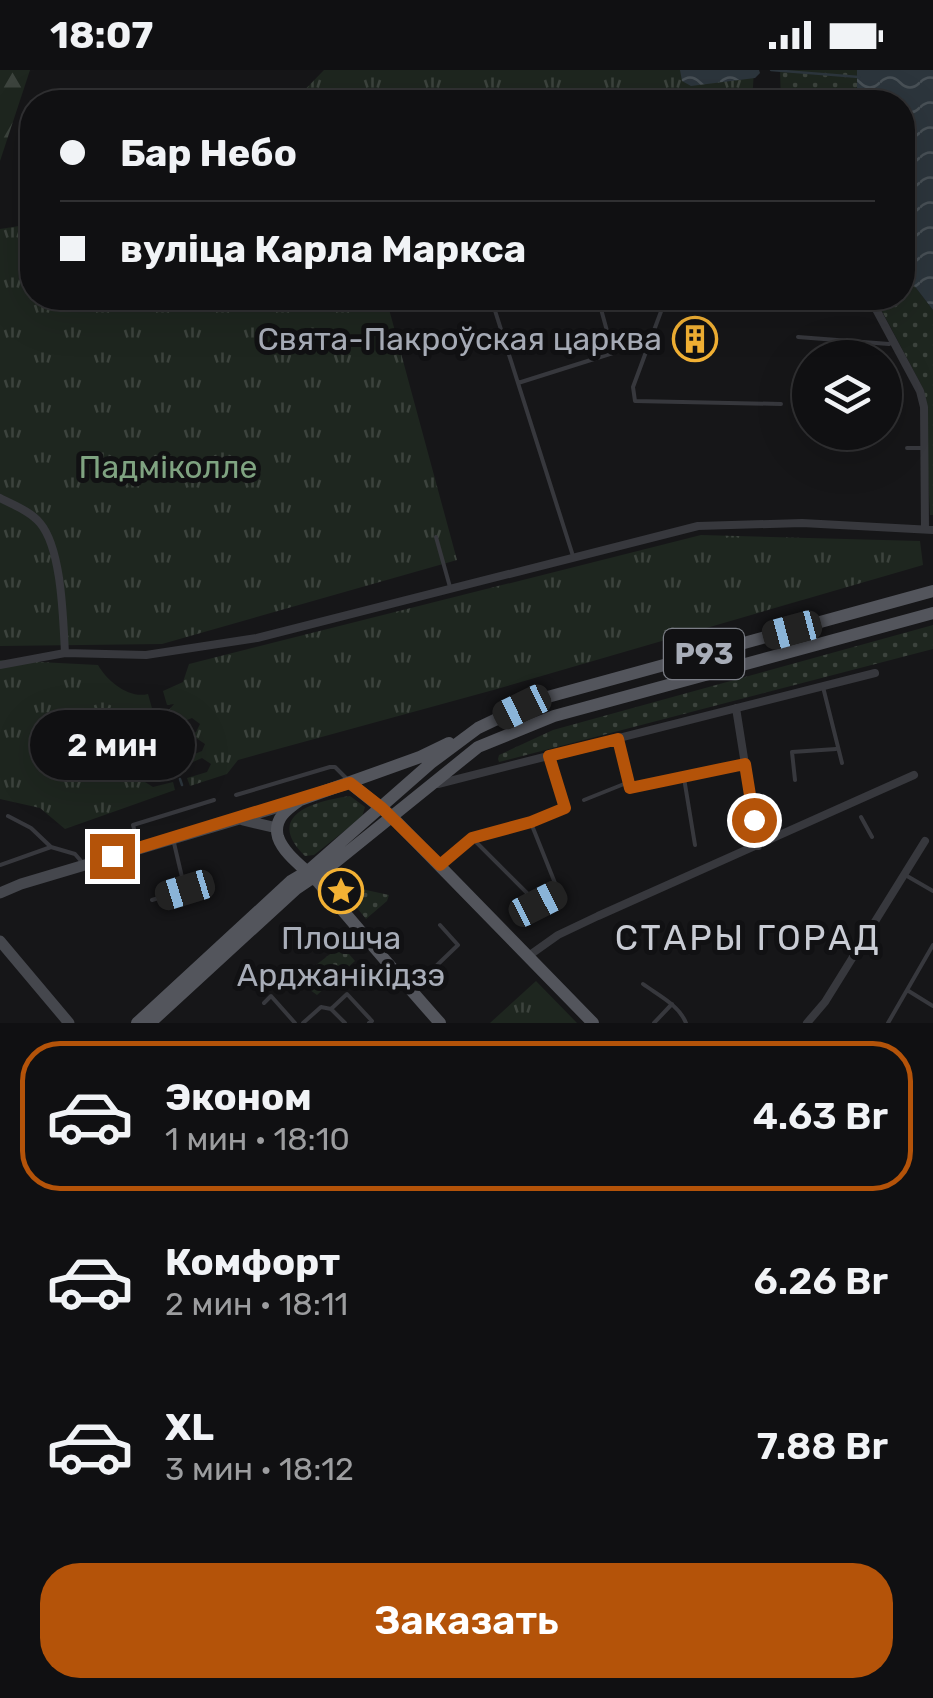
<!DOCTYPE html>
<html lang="ru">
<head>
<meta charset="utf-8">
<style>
  :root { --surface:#101012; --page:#1e1e20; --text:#f1f3f6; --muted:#9c9d9f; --line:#303032; --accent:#b45309 }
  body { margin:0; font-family:Rubik,sans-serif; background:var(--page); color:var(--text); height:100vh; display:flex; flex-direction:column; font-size:38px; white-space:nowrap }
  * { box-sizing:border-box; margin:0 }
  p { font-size:32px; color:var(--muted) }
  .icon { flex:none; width:55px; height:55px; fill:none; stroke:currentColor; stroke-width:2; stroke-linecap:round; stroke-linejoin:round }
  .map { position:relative; height:953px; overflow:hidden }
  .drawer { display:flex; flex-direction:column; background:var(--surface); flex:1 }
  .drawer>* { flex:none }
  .guide { position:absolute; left:20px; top:20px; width:895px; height:220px; border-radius:40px; box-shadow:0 10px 40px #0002,0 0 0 2px var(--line); display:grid; align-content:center; height:220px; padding:0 40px; background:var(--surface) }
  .tools { position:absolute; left:792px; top:270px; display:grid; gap:20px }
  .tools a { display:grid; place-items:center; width:110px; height:110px; border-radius:50%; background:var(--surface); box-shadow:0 10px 40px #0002,0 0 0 2px var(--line); font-size:50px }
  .end { position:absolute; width:45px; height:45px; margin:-22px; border:12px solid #b45309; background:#fff; box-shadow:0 0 0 5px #fff }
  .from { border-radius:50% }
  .bubble { position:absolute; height:70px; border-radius:35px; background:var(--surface); box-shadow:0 10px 40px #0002,0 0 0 2px var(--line); font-size:32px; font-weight:600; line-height:70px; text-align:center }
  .car { position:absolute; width:30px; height:60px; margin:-30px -15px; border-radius:12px; box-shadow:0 0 8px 2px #0007; background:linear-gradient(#222 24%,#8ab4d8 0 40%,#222 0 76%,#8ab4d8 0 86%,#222 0) }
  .guide b { display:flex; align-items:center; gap:35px; height:95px; font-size:38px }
  .guide b+b { border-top:2px solid var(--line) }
  .guide i { width:25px; height:25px; background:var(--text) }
  ul { padding:18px 0 0; list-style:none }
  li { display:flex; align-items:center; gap:30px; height:150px; margin:0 20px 15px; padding:0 20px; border:5px solid transparent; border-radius:40px }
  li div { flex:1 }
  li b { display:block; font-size:38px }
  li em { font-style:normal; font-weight:600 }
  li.selected { border-color:var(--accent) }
  li>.icon { width:90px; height:90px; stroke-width:1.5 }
  .action { display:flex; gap:20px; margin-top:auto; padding:20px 40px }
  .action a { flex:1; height:115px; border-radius:40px; background:var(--accent); color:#fff; font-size:40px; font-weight:600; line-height:115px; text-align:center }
  .status { display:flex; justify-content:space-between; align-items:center; height:70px; padding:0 50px; background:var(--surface); direction:ltr }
  .status svg { height:28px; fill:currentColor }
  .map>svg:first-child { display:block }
</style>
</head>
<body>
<div class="status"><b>18:07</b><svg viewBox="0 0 49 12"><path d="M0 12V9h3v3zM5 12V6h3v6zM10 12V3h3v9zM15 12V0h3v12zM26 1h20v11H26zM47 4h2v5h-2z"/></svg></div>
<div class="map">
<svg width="933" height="953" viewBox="0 0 933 953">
  <defs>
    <pattern id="grass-dots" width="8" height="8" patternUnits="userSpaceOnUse" patternTransform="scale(2.5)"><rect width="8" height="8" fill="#1e261f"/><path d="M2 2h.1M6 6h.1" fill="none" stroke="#3c433d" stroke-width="1.8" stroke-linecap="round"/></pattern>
    <pattern id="forest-firs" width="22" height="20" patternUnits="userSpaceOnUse" patternTransform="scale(2.5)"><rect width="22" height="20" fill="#1e261f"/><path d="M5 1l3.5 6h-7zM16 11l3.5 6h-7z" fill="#3c433d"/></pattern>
    <pattern id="park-tufts" width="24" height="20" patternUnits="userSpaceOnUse" patternTransform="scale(2.5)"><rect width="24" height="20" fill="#1e261f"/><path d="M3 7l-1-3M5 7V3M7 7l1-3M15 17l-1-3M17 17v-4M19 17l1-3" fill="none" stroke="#3c433d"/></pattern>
    <pattern id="water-waves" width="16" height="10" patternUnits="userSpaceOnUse" patternTransform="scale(2.5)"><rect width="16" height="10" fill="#2c353c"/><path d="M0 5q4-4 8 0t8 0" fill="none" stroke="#485056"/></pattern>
  </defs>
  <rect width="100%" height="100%" fill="#161618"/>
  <path fill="url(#grass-dots)" d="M780,0H857V32H781Z
    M903,201L933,240V445H930L924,320L875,228H902Z
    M933,555V579L499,692L498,689L499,685L553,660Z
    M350,726L365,737L362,747L314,785L305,786C263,745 315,731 350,726Z
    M357,818L389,825L387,831L366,849L348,827Z
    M334,881L349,884L355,891L317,925L303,915L316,895Z"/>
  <path fill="url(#forest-firs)" d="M0,0H30L0,91Z"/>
  <path fill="url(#park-tufts)" d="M324,0H754L752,32H293Z
    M32,154V228H386L457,490L162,574L0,576V159Z
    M701,465L920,471L923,495L497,619L238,690L227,704L190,716L187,708L207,702L211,694L202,688L184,696L182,689L202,681L205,674L196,668L179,676L176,669L196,662L200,654L192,648L172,656L168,641L174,634L167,635L163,621L183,612L189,594Z
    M0,590L98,595C107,611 129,629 148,624L158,660L137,663L133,672L141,678L161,672L163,680L143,683L140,692L146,697L168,692L170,700L150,702L145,712L153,717L173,712L175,720L65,759L40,738L0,729Z
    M536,911L577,953H490Z"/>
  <path fill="url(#water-waves)" d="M680,0H759L760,3L755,8L691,16L682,11Z
    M857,0H933V240L903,201L902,32H857Z"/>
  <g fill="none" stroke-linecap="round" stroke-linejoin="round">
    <path stroke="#2c353c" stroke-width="2.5" d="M771,0L859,7
      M169,669L171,679
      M174,689L177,698
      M180,709L182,715"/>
    <path stroke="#37383d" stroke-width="4" d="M491,228L573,486
      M666,228L633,317L635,331L781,334
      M437,236L471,228
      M798,267L889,274L894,271
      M518,313L613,283L598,228
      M907,378H924
      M436,467L450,517
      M823,617L842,693
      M618,669L631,718L742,694
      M684,708L695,775
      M795,710L792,682L836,679
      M236,725L330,697H335L347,709
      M584,730L629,712
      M8,746L31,758L51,777L75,784L81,791
      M861,747L872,767
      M474,770L538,834L559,823L531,753
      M139,778L133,755L214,730
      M443,792L472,768L531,753L565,738L549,686
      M0,795L51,777
      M907,806L933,821
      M152,830L185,820L174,773
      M434,898L458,875L440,855
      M643,914C658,925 679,935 686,953
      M414,916L427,904
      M907,920L933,936
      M264,933L271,926L295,953
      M331,939L345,953
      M303,953L321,937L331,939L347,924L372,951L369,953
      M654,953L672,934
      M888,953L933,875"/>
    <path stroke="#37383d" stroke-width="8" d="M773,26L776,32
      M870,228L920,321L924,337L925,459
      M0,428C13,435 30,441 40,453C62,479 63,549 65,583
      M0,595L65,583L146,585L257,568L698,456L802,453L933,460
      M736,638L758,776
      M438,714L875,603
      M527,887L558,865L598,846L914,705
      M807,953L825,932L925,771"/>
    <path stroke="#45474d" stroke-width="11" d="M243,750L277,758
      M0,823L21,814L296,732
      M0,871L69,953"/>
    <path stroke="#53555c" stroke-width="12" d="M350,713L391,746L593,953
      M137,953L291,811L308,801L431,693L478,658L522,637L544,628L933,521
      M150,953L296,819L333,794L478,677L554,646L933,543
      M440,953C399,907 359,859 319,813C306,799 284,785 278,767C273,749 287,739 300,730L420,687L449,673"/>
  </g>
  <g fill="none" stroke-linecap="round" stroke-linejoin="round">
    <path stroke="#b45309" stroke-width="12" d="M112,786L350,713L382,738L440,795L472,768L531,752L565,738L549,686L618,669L630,718L745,694L754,750"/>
  </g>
  <defs>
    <symbol id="building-ring" viewBox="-11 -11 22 22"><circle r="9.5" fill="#111113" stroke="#f2b134" stroke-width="1.5"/><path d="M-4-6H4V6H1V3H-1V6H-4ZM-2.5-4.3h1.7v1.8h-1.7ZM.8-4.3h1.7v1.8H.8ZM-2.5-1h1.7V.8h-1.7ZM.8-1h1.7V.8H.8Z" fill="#f2b134"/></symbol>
    <symbol id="sight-ring" viewBox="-11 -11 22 22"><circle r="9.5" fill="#111113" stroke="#f2b134" stroke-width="1.5"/><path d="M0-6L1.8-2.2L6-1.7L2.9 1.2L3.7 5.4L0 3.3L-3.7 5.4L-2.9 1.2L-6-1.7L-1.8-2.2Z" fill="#f2b134"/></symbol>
  </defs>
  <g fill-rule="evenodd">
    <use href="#building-ring" x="670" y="244" width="50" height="50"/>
    <use href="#sight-ring" x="316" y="796" width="50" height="50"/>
  </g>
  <g text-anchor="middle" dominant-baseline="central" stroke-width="10" stroke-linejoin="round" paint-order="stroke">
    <rect fill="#111113" stroke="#7b7e86" stroke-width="2.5" x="664" y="559" width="80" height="50" rx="8"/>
    <g font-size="30" font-weight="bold" fill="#a8adb8">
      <text x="704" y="584">Р93</text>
    </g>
    <g font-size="32" fill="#a8adb8" stroke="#111113" text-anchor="end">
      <text x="662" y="269">Свята-Пакроўская царква</text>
      <text x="341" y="868" text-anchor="middle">Плошча<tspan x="341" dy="37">Арджанікідзэ</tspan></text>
    </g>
    <g font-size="32" fill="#7fa381" stroke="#111113">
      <text x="168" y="397">Падміколле</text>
    </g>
    <g font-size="35" letter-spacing="2.5" fill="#c9ccd4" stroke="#111113">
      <text x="748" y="868">СТАРЫ ГОРАД</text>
    </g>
  </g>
</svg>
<div class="tools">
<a><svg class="icon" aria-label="layers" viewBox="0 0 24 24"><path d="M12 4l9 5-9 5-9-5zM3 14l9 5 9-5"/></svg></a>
</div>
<i class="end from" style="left:754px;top:750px"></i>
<i class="end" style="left:112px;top:786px"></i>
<div class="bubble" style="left:30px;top:640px;width:165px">2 мин</div>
<i class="car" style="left:792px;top:560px;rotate:255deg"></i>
<i class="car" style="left:522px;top:637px;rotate:244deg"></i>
<i class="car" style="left:185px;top:820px;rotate:253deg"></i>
<i class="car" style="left:538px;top:834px;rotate:63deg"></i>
<div class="guide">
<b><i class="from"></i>Бар Небо</b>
<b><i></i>вуліца Карла Маркса</b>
</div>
</div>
<section class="drawer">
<ul>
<li class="selected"><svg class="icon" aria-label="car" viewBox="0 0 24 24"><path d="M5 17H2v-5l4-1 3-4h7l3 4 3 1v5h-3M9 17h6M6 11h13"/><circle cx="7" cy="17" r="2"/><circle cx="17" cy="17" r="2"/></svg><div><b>Эконом</b><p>1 мин · 18:10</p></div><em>4.63 Br</em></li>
<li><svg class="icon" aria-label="car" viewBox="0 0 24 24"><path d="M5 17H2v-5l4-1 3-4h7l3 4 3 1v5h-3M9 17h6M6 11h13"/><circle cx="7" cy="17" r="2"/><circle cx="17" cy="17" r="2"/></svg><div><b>Комфорт</b><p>2 мин · 18:11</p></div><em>6.26 Br</em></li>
<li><svg class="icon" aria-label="car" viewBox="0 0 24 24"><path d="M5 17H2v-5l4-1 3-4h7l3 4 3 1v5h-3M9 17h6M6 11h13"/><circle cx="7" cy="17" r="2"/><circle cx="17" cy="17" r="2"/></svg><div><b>XL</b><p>3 мин · 18:12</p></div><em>7.88 Br</em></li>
</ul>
<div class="action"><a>Заказать</a></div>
</section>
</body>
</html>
